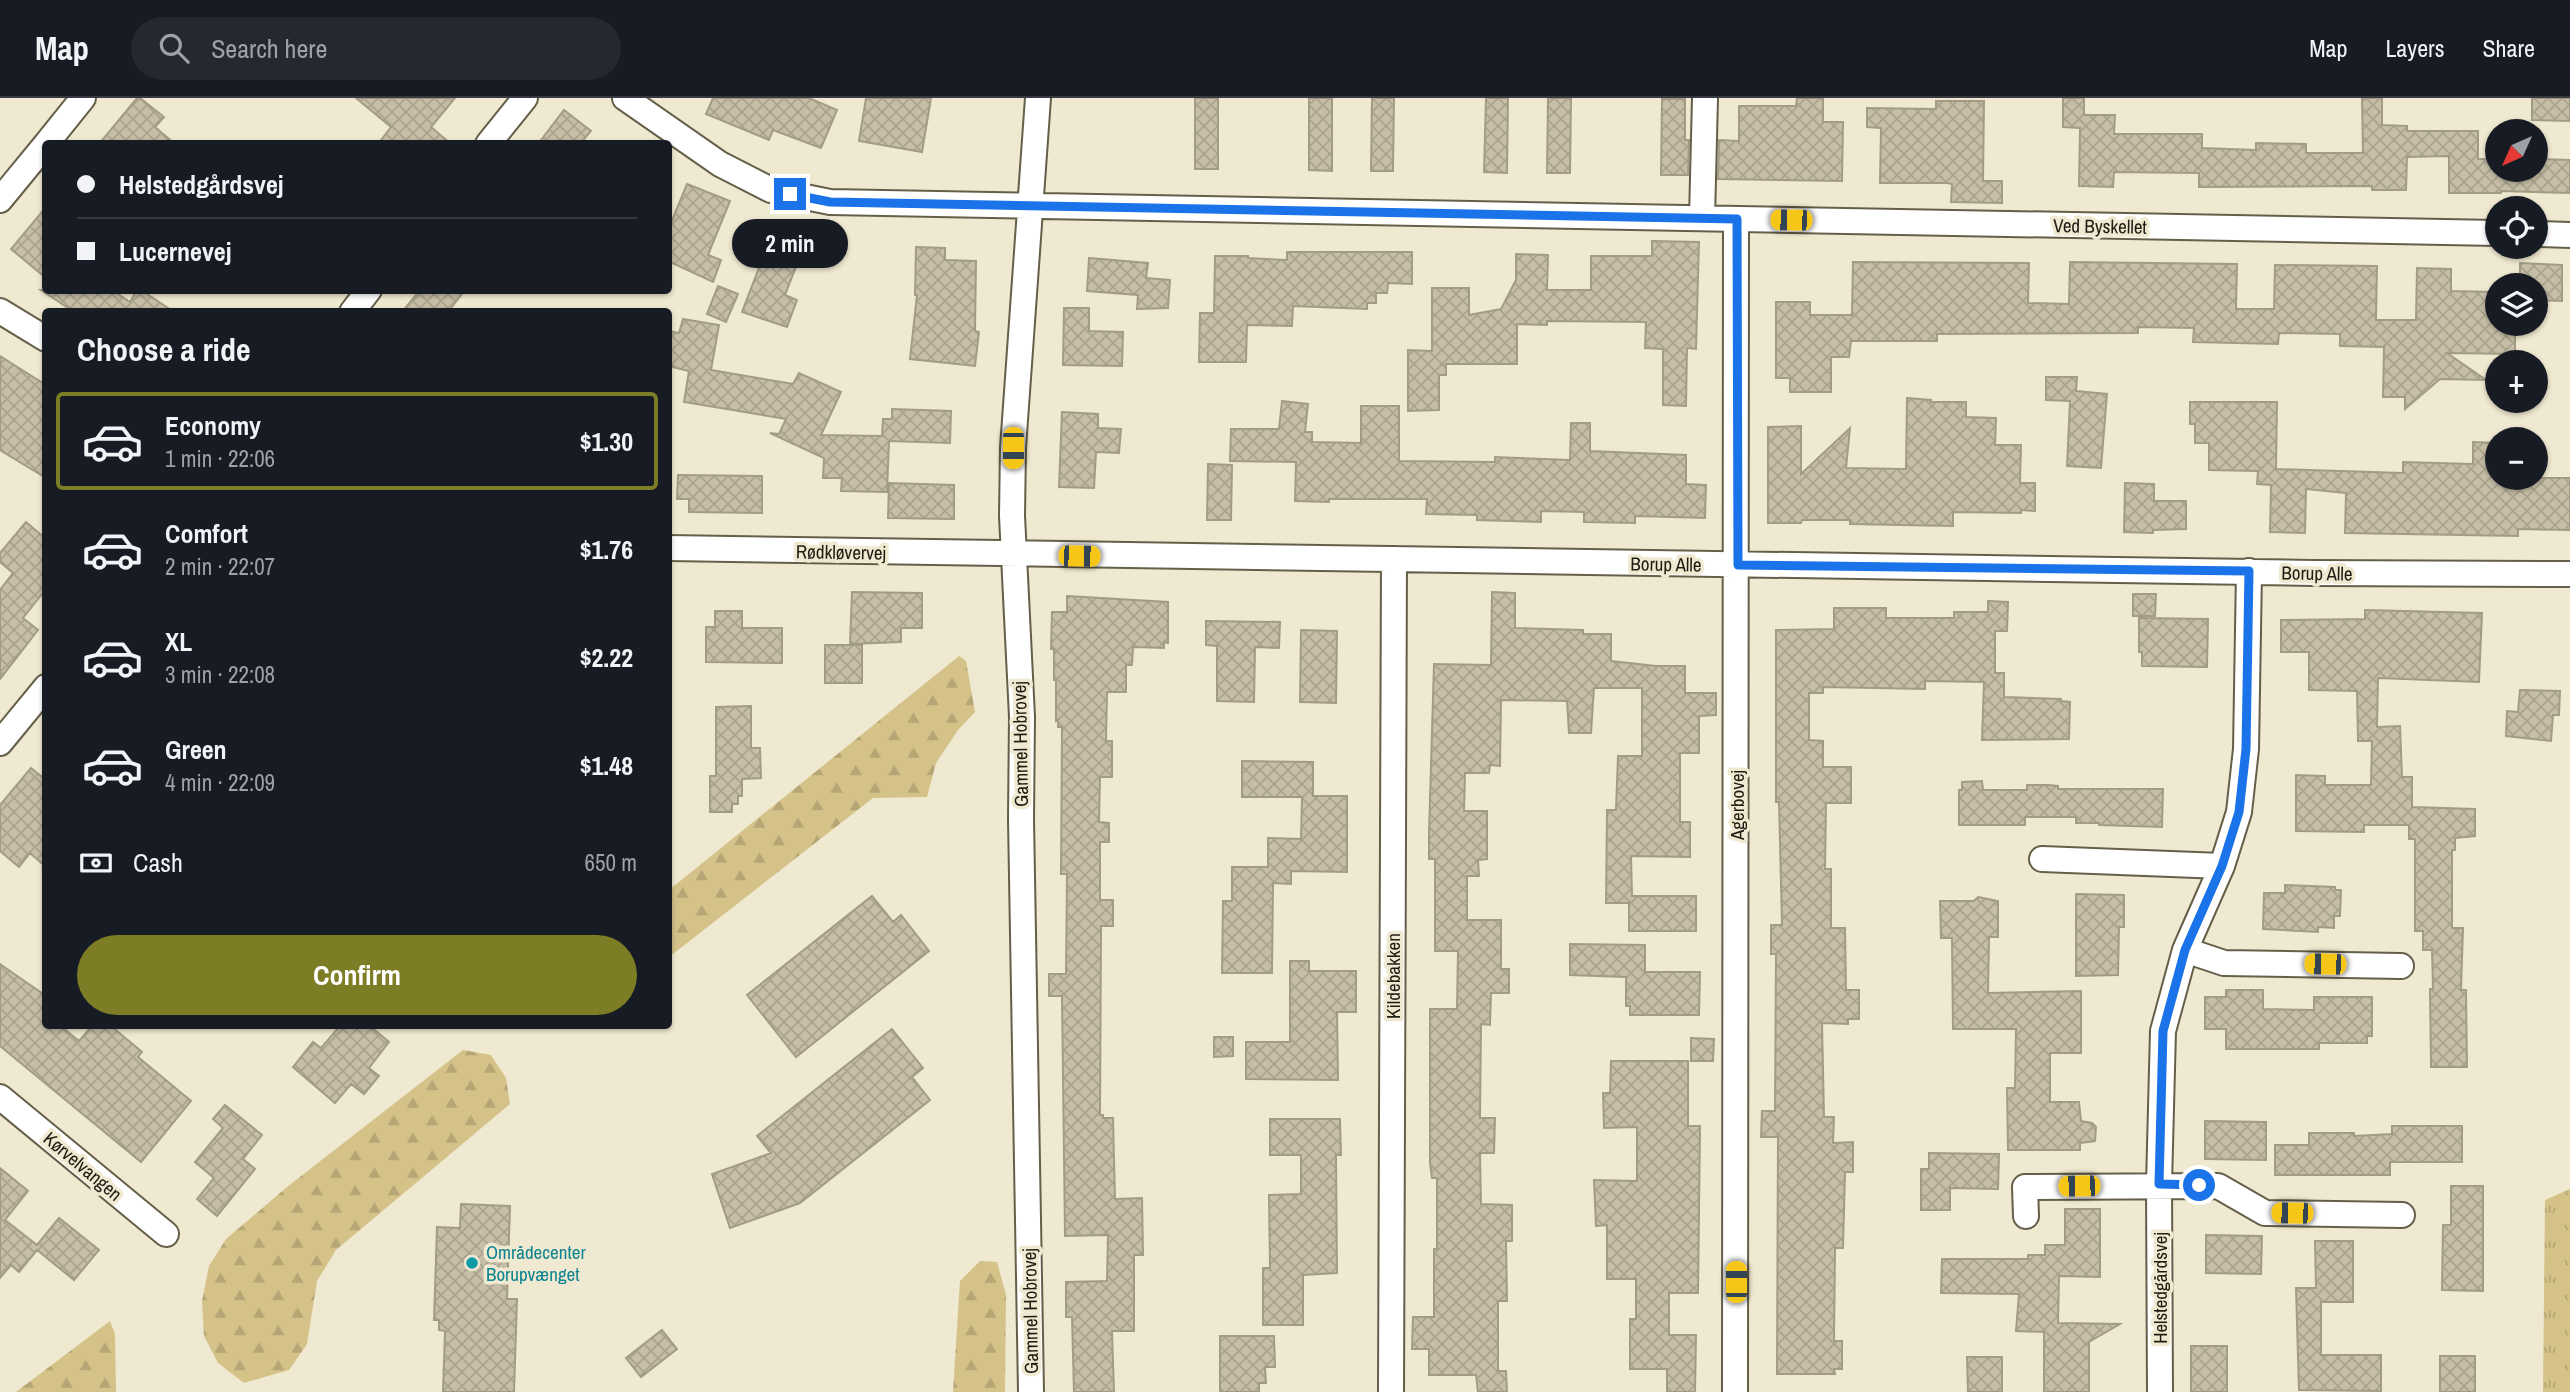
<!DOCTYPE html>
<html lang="en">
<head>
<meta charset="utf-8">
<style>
  :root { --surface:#171b24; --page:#242831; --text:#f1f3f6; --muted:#9ea1a6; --line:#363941; --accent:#7d7d25 }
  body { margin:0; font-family:"Archivo Narrow",sans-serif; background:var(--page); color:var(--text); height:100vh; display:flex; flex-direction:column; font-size:26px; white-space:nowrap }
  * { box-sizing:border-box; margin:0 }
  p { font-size:23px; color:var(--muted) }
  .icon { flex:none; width:38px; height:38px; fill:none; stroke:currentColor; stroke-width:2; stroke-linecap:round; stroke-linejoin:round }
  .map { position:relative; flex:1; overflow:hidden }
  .side { position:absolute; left:42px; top:210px; width:630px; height:721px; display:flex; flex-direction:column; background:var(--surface); border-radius:7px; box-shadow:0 2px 5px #0004 }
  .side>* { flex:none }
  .top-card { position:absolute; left:42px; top:42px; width:630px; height:154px; border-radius:7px; box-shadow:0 2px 5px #0004; display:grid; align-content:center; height:154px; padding:0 35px; background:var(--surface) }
  .needle { width:46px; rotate:225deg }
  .buttons { position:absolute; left:2485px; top:21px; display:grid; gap:14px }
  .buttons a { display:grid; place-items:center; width:63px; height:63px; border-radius:50%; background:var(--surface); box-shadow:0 2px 5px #0004; font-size:35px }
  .end { position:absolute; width:32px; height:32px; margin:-16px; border:9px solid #1a73e8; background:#fff; box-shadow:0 0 0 4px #fff }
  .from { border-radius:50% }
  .bubble { position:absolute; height:49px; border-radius:24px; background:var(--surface); box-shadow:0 2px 5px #0004; font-size:23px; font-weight:800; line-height:49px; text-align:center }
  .car { position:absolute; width:21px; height:42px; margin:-21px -10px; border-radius:9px; box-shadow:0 0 5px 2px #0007; background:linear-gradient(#f5c518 24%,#345 0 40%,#f5c518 0 76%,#345 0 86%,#f5c518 0) }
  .top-card b { display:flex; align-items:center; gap:24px; height:66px; font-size:26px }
  .top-card b+b { border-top:2px solid var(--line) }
  .top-card i { width:18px; height:18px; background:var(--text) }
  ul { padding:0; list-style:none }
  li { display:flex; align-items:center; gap:21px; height:98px; margin:0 14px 10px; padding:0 21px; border:4px solid transparent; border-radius:7px }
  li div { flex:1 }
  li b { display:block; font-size:26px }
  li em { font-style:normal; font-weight:800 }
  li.current { border-color:var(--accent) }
  li>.icon { width:63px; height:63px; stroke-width:1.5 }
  h2 { padding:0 35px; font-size:32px; line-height:84px }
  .pay { display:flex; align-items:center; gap:18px; height:77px; padding:0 35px; font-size:26px }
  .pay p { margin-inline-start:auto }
  .button { display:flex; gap:14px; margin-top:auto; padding:14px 35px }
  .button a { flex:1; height:80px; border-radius:42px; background:var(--accent); color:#fff; font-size:28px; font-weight:800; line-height:80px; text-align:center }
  header { display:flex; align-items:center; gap:42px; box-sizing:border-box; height:98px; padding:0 35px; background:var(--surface); border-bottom:2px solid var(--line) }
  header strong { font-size:33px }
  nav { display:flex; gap:38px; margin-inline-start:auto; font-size:24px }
  .search { width:490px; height:63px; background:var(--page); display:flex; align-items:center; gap:18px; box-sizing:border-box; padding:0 24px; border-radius:38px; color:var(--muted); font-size:26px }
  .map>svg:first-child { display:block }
</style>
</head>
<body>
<header>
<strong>Map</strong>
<div class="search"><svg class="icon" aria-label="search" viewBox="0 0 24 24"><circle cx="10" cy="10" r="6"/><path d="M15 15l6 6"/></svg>Search here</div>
<nav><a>Map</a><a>Layers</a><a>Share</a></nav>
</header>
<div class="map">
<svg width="2570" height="1294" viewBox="0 0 2570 1294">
  <defs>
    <pattern id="grass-tufts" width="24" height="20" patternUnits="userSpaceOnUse" patternTransform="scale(1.75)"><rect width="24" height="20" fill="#d4c289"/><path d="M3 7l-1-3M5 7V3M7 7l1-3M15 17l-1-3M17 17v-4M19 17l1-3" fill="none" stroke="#b6a675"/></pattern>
    <pattern id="forest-firs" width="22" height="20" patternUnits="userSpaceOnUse" patternTransform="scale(1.75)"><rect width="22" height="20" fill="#d4c289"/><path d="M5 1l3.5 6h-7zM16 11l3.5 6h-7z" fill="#b6a675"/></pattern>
    <pattern id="building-cross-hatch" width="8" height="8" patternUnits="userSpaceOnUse" patternTransform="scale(1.75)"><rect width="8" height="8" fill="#c6bea7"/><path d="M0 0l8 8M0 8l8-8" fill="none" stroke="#aaa38f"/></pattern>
  </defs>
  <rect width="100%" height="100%" fill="#f0e9d1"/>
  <path fill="url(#grass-tufts)" d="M2570,1091V1294H2543L2545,1102Z"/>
  <path fill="url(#forest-firs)" d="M959,558L966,563L975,614L958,632L936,665L927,699L873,700L669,859V792Z
    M463,952L491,957L506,980L510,1006L336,1152L317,1183L307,1246L289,1272L244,1285L218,1265L204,1238L202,1203L209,1168L226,1141L287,1089Z
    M980,1163L997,1164L1006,1197L1005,1294H953L960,1183Z
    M110,1223L115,1236L116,1294H16Z"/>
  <path fill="url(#building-cross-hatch)" stroke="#a39c85" stroke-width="2" d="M137,0H140L164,19L155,29L175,46H99Z
    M356,0H455L431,29L451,46H378L391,29Z
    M713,0H809L837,12L821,50L773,32L769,42L706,16Z
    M866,0H931L922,54L859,43Z
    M1195,0H1218V71H1195Z
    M1309,0H1332V73L1309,72Z
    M1372,0H1394L1393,73H1371Z
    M1486,0H1508L1507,75L1484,74Z
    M1548,0H1571L1570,75H1547Z
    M1797,0H1823V24H1843L1842,83L1718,81L1719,42L1739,43V8H1796Z
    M2063,0H2084V17H2115L2114,36H2202V50L2256,52V45L2306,46V55H2363L2362,0H2382V27L2407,28V33H2478V61H2497V72H2536V61L2570,62V95L2501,93V95H2449V58L2407,59L2406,92H2372V88L2199,89V75L2114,74L2113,89L2079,88L2080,30L2063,29Z
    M2532,0H2570V23L2532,22Z
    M1662,1H1685V42H1689L1688,77H1661Z
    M1936,3H1984L1983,83H2002V105L1951,104L1952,86L1947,85H1880L1881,30L1867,29V10L1936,11Z
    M564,12L591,33L580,46H538Z
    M687,86L730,103L708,157L721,162L713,184L668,163V132Z
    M46,109V180L11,151Z
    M1652,143L1699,144L1696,251L1687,250L1686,308L1663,307V251L1645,250L1646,224L1547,223V227L1517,226V266H1446V277H1439V312L1408,313V252L1432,253V190H1469V217L1501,211L1516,182V156L1548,157L1547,192H1591V158H1652Z
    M767,149L799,161L785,197L797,202L787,229L742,214Z
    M916,149L945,150V162L976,163L975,233L979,234L975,268L910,261L917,197H915Z
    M1287,154H1412V186L1388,185L1387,195H1376V205H1367V211L1293,208L1292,228L1247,227L1246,264H1199L1200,215H1214L1215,158H1248V160L1287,162Z
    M1089,160L1148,165L1146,180L1170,182L1168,210L1137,211L1138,197L1087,193Z
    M1853,164L2029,165L2028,205L2069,206L2070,164L2237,166L2236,211H2274L2275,167L2377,168L2376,222H2416L2417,170L2451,171V193L2497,194V226H2515V256L2447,255L2486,282L2440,281L2405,311V299H2383L2384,249L2340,248V236L2279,235L2278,246L2193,244L2194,230L2138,229V235L1937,236V243H1851L1849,259H1831V294H1790V280H1776V204H1810V217H1852Z
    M2520,165L2562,167V203L2536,202V187H2520Z
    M718,188L738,196L726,224L707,216Z
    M41,192H112L130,204L137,192H141L174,214H74Z
    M420,192H465L448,214H402Z
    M1064,210H1089V233L1123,234L1122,268L1063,267Z
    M683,221L719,227L711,272L793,286L799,275L841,294L821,337L882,338L883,321H892V311L951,313L950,345L889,343L887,394L841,393L842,380H823L824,360L770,335L779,336L786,321L684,304L689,273L668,268V233L679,235Z
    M0,258L46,287V380L0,352Z
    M2046,279H2077L2076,293L2107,296L2101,370L2067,368L2070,303L2046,302Z
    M1907,300L1931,302V304H1966V319L1996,320L1995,347H2021L2020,385H2035V413L2021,412V415L1953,414V428L1850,426V422H1802L1801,425H1768V329L1801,328V376L1850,330L1846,370L1906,371Z
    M1282,303L1308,306L1305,334H1312V344L1361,345V308H1399V363L1495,364V359L1570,362L1571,325H1590V353L1686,357V386L1706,387L1705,420L1635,418V425L1584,424V414L1541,413V424L1477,422V417L1426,416L1427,401H1329V404L1295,403L1296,364L1230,363L1231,331H1279Z
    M2190,304H2277L2276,371L2403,375V364L2473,366V344L2497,345V380H2570V432L2518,431V438L2345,435L2346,395L2306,391L2305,435L2270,434L2271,387L2257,386L2258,373L2209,372V345H2195V326H2190Z
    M1062,314L1098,316V330L1121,331L1119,355L1096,354L1094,390L1059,389Z
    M1208,366L1232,367L1231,422H1207Z
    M678,377L762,378V415L689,414V401H677Z
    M889,385L954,387V421L888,420Z
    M2125,385L2154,386V403H2186V431L2153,432V435L2124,434Z
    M26,424L46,441V491L23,520L38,532L0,581V492L13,475L0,464V455Z
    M852,494L922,495V530H901V544L850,546Z
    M1492,494L1515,495V530L1583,532V536H1611V563L1656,568H1685V595H1716V617L1699,618V655H1680V724H1690V759L1631,758L1632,798H1696V833H1629V805H1606L1607,712H1616L1618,658H1642V590H1594L1591,635H1569L1567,603L1501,602L1500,668L1490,667L1489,675H1465L1464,713H1487V761L1478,762L1479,778H1467V822H1501V871H1509V895H1491L1490,927L1481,926L1480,1020H1495L1494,1055H1480L1481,1106L1512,1107V1143H1506L1507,1203H1498V1273H1506L1507,1294H1478L1476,1277H1429V1251H1412L1413,1219H1434V1151H1437V1080H1432L1430,1065V911H1457L1458,853H1435V761H1429V735L1434,566L1491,567Z
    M2133,496H2156L2155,518H2133Z
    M1067,498L1168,504V545L1164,544V550L1133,549L1132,567H1126V594H1107L1106,643H1112V679H1100L1099,724L1109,725V744H1100V802H1113V828H1101L1100,1017H1103V1020H1113L1115,1101L1142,1100L1143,1157H1134V1233H1112L1114,1294H1074L1072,1219H1066V1184L1107,1183L1108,1137L1065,1138L1062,898H1049V876H1066L1067,776H1061L1062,629H1058V622L1056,623V582H1054V551H1051L1052,514H1067Z
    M1988,503L2008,504L2007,533H1995V575H2004V599L2061,601V603L2070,604L2069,641L1982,642L1984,584L1925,583V591L1823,589V595H1809V642L1823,643V669H1851V705H1826L1825,771H1831V830H1845L1846,892H1859V921H1848V926L1822,925L1824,1019H1834L1833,1045L1853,1044V1074H1845L1843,1150H1835L1834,1243H1842V1271H1834L1835,1276H1777L1778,1039H1761L1762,1013H1775L1776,856H1771V827H1782L1779,704H1776V532L1834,531V510H1886V520H1954V514H1988Z
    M2365,512L2482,515L2479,584L2378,580L2377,629L2400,628L2402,679H2412V709L2475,711V738L2455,740V752H2452V830H2463L2461,892H2466L2467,969H2431L2430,891H2433L2432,852H2423V833H2415V741H2409V727H2364V734L2296,733V677L2325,678V687H2371L2372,643H2358L2357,593L2309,592V554H2281V522L2365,521Z
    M715,513H742V530H782V565L706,564V529H715Z
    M2139,520L2208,521L2207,569L2142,568V554H2139Z
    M1206,523L1280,524L1279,550L1255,549L1254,604L1217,603V548L1206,547Z
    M1301,532L1337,533L1336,605L1300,604Z
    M825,547H862V585H825Z
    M2520,592L2560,593L2559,617H2553L2551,643L2506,638L2507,613L2518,614Z
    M751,608V650H760L761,680L742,681V698H738V706H732V714H710V678H716V609Z
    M1242,663L1313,664V698H1347V774L1291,773V786L1273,785L1272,875H1222L1223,803H1232V769H1268V740L1301,741L1302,699H1242Z
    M31,670L46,682V769L30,755L19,769L0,753V707Z
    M1982,683L1983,692H2027V687H2048L2058,688V691H2163L2162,729L2099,727V725H2076V719H2025V727H1959V692H1962V684Z
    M2285,787L2335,789V792H2341L2340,818H2334V830L2318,829V834L2263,831L2264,795H2285Z
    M2076,796L2124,797V829H2119L2118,877L2076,878Z
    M872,798L893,824L901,817L929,853L796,959L747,897Z
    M1978,799L1998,803V839H1989L1988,895L2081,893V955H2050V1004H2079L2081,1023L2092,1025L2096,1029L2095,1043L2080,1045V1052H2008L2007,990H2015L2016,931H1953L1952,840H1941L1940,803H1974Z
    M1570,846L1645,847V874H1700L1699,917H1630V908H1626V879L1570,877Z
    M1290,863H1309V873H1356V914H1337L1338,982L1246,981V944H1290Z
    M0,866L46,898V928H61L79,943L92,928H111L142,954L138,959L191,1003L141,1064L0,948Z
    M2226,892H2263V911L2314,912V899H2372V938H2367V945H2319V951H2226V931H2205V899H2226Z
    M340,928H370L389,944L369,970L379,978L364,996L351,986L335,1005L293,969L313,944L321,950Z
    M892,931L923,970L912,979L930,1002L800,1105L730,1130L712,1076L771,1055L757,1038Z
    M1214,939H1233V958L1214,959Z
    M1691,940L1714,941L1713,963H1691Z
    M1611,963H1688V1028H1700L1698,1195H1669V1237H1696L1695,1294H1667V1271H1630V1221H1636V1181H1607V1127L1596,1128L1594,1082L1637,1083V1029L1604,1030L1603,995H1610Z
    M225,1007L262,1037L243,1061L255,1071L217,1118L197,1101L214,1080L195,1064L223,1030L213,1021Z
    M1270,1021H1340L1341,1057H1336L1337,1175L1303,1177V1227H1263V1170H1270L1269,1097L1301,1096V1057H1270Z
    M2205,1023L2266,1024V1062L2205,1061Z
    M2392,1028H2462V1064H2390V1077H2275V1047H2309V1035H2354V1038L2392,1036Z
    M1929,1055L1999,1056L1998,1091L1950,1090V1112H1921V1071H1929Z
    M0,1070L28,1093L5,1122L37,1147L59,1120L99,1152L74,1182L37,1152L19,1174L11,1167L0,1180Z
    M2451,1088H2483V1193L2442,1192L2443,1127H2451Z
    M461,1106L510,1108L507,1201H517L514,1294H443L445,1233L439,1232V1222H434L437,1129L460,1130Z
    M2065,1111H2100V1179L2059,1178L2058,1225L2120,1226L2089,1244V1294H2044V1234L2016,1233L2019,1196L1941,1195L1942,1161H2028V1157H2045V1147H2065Z
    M2206,1137L2262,1138L2261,1176L2206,1175Z
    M2315,1143H2353V1204H2321V1257H2381V1293L2299,1292L2296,1190H2316Z
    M662,1232L677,1251L641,1279L626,1260Z
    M1220,1238H1274L1275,1269H1265L1266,1285H1259V1294H1220Z
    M2191,1248H2227V1294H2191Z
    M2440,1258H2475V1294H2440Z
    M1967,1259H2002V1294H1968Z"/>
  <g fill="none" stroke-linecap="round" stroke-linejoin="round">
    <defs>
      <path id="street" d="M625,0L720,66L771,92L830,104L2497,135
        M46,46L83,0
        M488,46L525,0
        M0,102L46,46
        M1702,120L1705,0
        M2536,136L2570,137
        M0,213L46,241
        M352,214L369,192
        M668,450L2313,475L2570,476
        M0,645L46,589
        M2042,761L2222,768
        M2185,852L2224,865L2401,868
        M0,999L166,1136
        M2026,1118L2025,1089L2218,1088L2265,1115L2402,1117
        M1031,1294L1021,721L1022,619L1012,418L1013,350L1038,0
        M1391,1294L1394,461
        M1735,1294L1736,121
        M2160,1294L2159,1086L2163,933L2185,852L2222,768L2239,714L2246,651L2249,473"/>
    </defs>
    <use href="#street" stroke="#655f4a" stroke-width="28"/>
    <use href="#street" stroke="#fff" stroke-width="24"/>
  </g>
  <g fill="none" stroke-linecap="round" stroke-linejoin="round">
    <path stroke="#1a73e8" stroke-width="9" d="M790,96L830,104L1737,121L1738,467L2249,473L2246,651L2239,714L2222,768L2185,852L2163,933L2159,1086L2199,1087"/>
  </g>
  <circle fill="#0f9aa8" stroke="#f0e9d1" stroke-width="2.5" cx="472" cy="1165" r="7"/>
  <g text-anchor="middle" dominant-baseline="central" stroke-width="7" stroke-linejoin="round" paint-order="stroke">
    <g font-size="19" fill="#1e1c13" stroke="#f0e9d1">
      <text transform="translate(2100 128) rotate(1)">Ved Byskellet</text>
      <text transform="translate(841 454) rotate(1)">Rødkløvervej</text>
      <text transform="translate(1666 466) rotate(1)">Borup Alle</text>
      <text transform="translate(2317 475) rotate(1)">Borup Alle</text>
      <text transform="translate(1020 646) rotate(-91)">Gammel Hobrovej</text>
      <text transform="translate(1737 707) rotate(-90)">Agerbovej</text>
      <text transform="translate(1393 878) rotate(-90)">Kildebakken</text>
      <text transform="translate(83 1068) rotate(40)">Kørvelvangen</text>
      <text transform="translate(2160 1190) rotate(-90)">Helstedgårdsvej</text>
      <text transform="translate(1030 1213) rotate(-91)">Gammel Hobrovej</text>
    </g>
    <g font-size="19" fill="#0d838f" stroke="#f0e9d1" text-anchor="start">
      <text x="486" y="1154">Områdecenter<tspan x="486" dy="22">Borupvænget</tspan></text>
    </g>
  </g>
</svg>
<div class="buttons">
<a><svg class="needle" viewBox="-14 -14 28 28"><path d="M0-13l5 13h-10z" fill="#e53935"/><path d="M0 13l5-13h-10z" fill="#9ea1a6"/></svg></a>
<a><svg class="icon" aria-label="locate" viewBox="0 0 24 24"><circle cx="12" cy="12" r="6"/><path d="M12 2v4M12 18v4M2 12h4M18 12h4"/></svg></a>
<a><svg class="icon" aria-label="layers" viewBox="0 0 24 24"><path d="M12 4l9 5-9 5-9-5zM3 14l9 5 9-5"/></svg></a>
<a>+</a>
<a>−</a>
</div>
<i class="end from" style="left:2199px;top:1087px"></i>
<i class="end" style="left:790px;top:96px"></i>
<div class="bubble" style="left:732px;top:121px;width:116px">2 min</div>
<i class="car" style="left:1791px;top:122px;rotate:271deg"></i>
<i class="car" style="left:1013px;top:350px;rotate:180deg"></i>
<i class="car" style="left:1079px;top:458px;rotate:91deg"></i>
<i class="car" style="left:2325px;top:866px;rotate:271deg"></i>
<i class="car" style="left:2079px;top:1088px;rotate:269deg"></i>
<i class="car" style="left:2292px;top:1115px;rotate:271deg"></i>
<i class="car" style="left:1736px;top:1184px;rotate:0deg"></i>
<div class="top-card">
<b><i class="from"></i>Helstedgårdsvej</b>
<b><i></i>Lucernevej</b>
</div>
<section class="side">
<h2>Choose a ride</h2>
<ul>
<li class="current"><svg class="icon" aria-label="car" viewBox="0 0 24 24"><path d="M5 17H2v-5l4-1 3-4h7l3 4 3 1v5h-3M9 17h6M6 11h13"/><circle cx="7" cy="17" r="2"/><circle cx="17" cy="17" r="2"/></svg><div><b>Economy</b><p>1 min · 22:06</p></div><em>$1.30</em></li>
<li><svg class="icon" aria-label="car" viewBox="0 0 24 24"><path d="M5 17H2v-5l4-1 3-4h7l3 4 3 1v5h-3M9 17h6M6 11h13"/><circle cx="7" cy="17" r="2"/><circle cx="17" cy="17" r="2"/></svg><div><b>Comfort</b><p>2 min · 22:07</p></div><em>$1.76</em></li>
<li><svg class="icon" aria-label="car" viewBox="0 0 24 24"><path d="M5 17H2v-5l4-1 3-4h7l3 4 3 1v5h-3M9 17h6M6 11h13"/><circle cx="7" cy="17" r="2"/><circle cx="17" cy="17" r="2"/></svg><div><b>XL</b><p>3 min · 22:08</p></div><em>$2.22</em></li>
<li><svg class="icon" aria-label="car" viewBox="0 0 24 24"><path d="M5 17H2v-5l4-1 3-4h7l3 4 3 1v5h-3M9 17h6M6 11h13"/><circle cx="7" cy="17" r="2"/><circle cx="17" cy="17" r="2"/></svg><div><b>Green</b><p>4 min · 22:09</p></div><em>$1.48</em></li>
</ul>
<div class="pay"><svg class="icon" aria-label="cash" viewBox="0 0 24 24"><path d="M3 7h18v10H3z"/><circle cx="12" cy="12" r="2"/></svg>Cash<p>650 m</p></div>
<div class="button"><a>Confirm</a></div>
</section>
</div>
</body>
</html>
